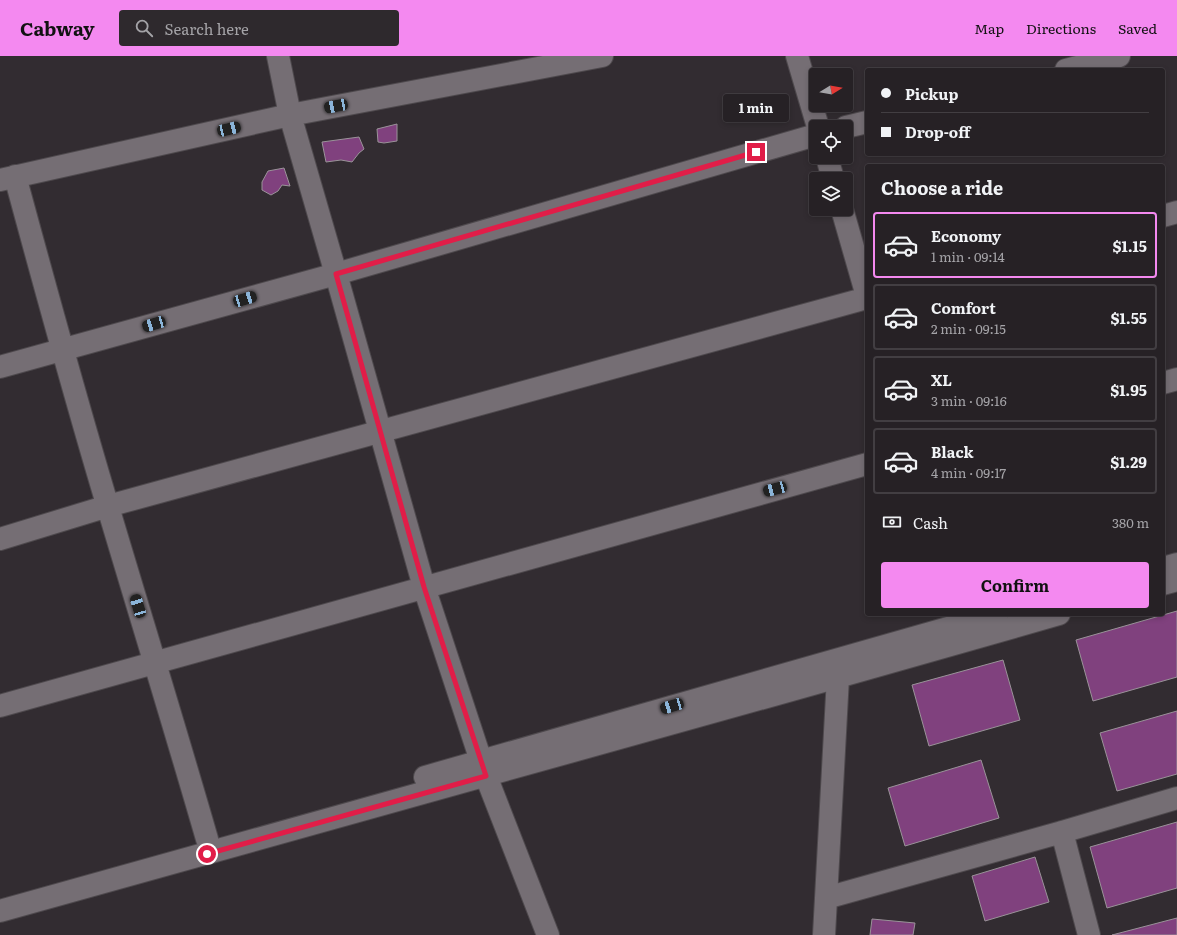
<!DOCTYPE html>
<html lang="en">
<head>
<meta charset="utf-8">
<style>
  :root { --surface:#262125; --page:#2e292d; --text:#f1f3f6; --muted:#a4a3a7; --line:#423e42; --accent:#f489f0 }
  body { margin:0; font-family:Literata,serif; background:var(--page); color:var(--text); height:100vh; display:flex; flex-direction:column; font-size:15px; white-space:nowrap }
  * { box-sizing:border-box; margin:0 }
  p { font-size:13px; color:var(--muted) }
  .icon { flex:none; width:22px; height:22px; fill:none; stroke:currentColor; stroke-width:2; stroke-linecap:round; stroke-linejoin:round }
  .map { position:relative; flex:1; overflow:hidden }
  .sheet { position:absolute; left:865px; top:108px; width:300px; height:452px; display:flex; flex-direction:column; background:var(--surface); border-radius:4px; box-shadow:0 2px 6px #0003,0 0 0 1px var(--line) }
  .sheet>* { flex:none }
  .top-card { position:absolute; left:865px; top:12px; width:300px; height:88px; border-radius:4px; box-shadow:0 2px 6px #0003,0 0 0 1px var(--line); display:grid; align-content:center; height:88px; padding:0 16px; background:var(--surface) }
  .needle { width:26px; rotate:79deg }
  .controls { position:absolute; left:809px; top:12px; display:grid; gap:8px }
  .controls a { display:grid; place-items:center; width:44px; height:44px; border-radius:4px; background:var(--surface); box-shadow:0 2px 6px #0003,0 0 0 1px var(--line); font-size:20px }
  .end { position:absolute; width:18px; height:18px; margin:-9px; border:5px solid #e11d48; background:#fff; box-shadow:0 0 0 2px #fff }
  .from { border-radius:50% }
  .bubble { position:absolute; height:28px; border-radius:4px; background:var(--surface); box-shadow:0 2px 6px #0003,0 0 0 1px var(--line); font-size:13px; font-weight:700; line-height:28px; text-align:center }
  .car { position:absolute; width:12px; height:24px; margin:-12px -6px; border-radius:5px; box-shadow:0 0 3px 1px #0007; background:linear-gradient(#222 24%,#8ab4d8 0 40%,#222 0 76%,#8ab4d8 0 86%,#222 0) }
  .top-card b { display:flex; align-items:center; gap:14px; height:38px; font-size:15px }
  .top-card b+b { border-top:1px solid var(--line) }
  .top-card i { width:10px; height:10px; background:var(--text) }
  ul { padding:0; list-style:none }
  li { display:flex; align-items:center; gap:12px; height:66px; margin:0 8px 6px; padding:0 8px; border:2px solid var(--line); border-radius:4px }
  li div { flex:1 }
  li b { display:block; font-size:15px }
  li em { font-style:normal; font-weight:700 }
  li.active { border-color:var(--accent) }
  li>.icon { width:36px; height:36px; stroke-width:1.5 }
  h2 { padding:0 16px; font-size:18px; line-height:48px }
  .pay { display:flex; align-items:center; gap:10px; height:44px; padding:0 16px; font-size:15px }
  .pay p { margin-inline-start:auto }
  .primary-button { display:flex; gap:8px; margin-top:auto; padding:8px 16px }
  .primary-button a { flex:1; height:46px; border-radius:4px; background:var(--accent); color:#111; font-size:16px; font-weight:700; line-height:46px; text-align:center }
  header { display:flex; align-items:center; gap:24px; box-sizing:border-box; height:56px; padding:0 20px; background:var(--accent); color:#111 }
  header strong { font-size:19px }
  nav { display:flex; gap:22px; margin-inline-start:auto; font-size:14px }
  .search { width:280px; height:36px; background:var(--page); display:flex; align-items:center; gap:10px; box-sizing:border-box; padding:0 14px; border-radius:4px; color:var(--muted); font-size:15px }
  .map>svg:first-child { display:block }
</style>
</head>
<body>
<header>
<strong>Cabway</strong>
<div class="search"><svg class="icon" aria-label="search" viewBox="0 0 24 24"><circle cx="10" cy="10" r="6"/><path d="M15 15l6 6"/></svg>Search here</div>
<nav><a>Map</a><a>Directions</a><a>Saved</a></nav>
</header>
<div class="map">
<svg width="1177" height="879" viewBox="0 0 1177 879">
  <rect width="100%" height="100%" fill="#322c31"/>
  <path fill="#80417e" stroke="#9a9399" d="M397,68V85L384,87L378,86L377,73Z
    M359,81L364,93L359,97L352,106L341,104L326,106L322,86Z
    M284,112L290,130L282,129L278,135L271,139L262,134V126L268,115Z
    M1177,555V621L1093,645L1076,584Z
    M1003,604L1020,664L929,690L912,629Z
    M1177,655V718L1117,735L1100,677Z
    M981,704L999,762L905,790L888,732Z
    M1177,766V832L1107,852L1090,791Z
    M1035,801L1049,846L985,865L972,820Z
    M1177,862V879H1112Z
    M872,863L915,867L913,879H870Z"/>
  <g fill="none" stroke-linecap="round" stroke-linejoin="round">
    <defs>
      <path id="minor" d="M278,0L290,59L336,218L424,531L486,720L548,879
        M797,0L818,71
        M1066,14L1119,0
        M846,71L867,66
        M827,101L833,123
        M15,120C45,231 75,341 108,451C141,562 175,672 207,783
        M0,124L290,59L602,0
        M842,153L867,240
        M1163,160L1177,156
        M0,311L336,218L816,79
        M1163,327L1177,323
        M0,483L108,450L867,242
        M1163,512L1177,508
        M1163,528L1177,524
        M0,650L867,408
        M425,721L997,558
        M1062,776L1089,879
        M826,842L1062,776L1177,742
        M0,855L838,621L1059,558
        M824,879L838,621L835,607"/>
    </defs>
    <use href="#minor" stroke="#4e494d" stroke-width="24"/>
    <use href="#minor" stroke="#756e74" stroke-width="22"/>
  </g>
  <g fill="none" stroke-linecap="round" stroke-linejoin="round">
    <path stroke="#e11d48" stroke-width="5" d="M207,798L486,720L424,531L336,218L756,96"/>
  </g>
</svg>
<div class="controls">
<a><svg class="needle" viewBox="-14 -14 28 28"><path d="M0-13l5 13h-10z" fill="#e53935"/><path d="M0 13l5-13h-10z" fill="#a4a3a7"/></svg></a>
<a><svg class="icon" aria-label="locate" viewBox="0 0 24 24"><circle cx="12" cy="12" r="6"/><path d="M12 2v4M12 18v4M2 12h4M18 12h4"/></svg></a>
<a><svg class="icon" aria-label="layers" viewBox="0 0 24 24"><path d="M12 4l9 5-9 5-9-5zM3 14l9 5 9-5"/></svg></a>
</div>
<i class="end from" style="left:207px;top:798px"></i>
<i class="end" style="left:756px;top:96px"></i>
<div class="bubble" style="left:723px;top:38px;width:66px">1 min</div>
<i class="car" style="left:336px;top:50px;rotate:259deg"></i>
<i class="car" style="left:229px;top:73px;rotate:77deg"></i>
<i class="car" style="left:245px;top:243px;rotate:74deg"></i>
<i class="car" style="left:154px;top:268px;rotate:254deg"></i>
<i class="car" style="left:775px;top:433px;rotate:255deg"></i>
<i class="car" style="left:138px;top:550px;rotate:343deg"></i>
<i class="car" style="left:672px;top:650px;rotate:254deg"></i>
<div class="top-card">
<b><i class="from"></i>Pickup</b>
<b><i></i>Drop-off</b>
</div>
<section class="sheet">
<h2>Choose a ride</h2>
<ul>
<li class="active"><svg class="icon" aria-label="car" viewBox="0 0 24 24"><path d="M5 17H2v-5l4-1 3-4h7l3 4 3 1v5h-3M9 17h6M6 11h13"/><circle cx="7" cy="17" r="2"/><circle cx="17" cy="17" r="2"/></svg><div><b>Economy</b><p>1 min · 09:14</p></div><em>$1.15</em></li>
<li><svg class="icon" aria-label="car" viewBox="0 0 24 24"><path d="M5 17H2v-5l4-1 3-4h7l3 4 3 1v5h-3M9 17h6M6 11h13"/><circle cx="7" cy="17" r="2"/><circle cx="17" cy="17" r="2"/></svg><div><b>Comfort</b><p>2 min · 09:15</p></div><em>$1.55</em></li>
<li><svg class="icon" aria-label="car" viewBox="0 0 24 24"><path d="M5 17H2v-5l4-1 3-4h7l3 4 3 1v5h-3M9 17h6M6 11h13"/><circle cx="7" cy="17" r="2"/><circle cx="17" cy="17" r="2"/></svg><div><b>XL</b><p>3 min · 09:16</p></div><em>$1.95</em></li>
<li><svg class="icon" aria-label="car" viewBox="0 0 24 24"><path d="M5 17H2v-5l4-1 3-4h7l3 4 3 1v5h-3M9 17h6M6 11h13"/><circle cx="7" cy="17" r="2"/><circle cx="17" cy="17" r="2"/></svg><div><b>Black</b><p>4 min · 09:17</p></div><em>$1.29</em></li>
</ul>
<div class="pay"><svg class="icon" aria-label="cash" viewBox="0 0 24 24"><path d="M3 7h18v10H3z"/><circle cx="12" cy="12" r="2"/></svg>Cash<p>380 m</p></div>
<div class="primary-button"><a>Confirm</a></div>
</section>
</div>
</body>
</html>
